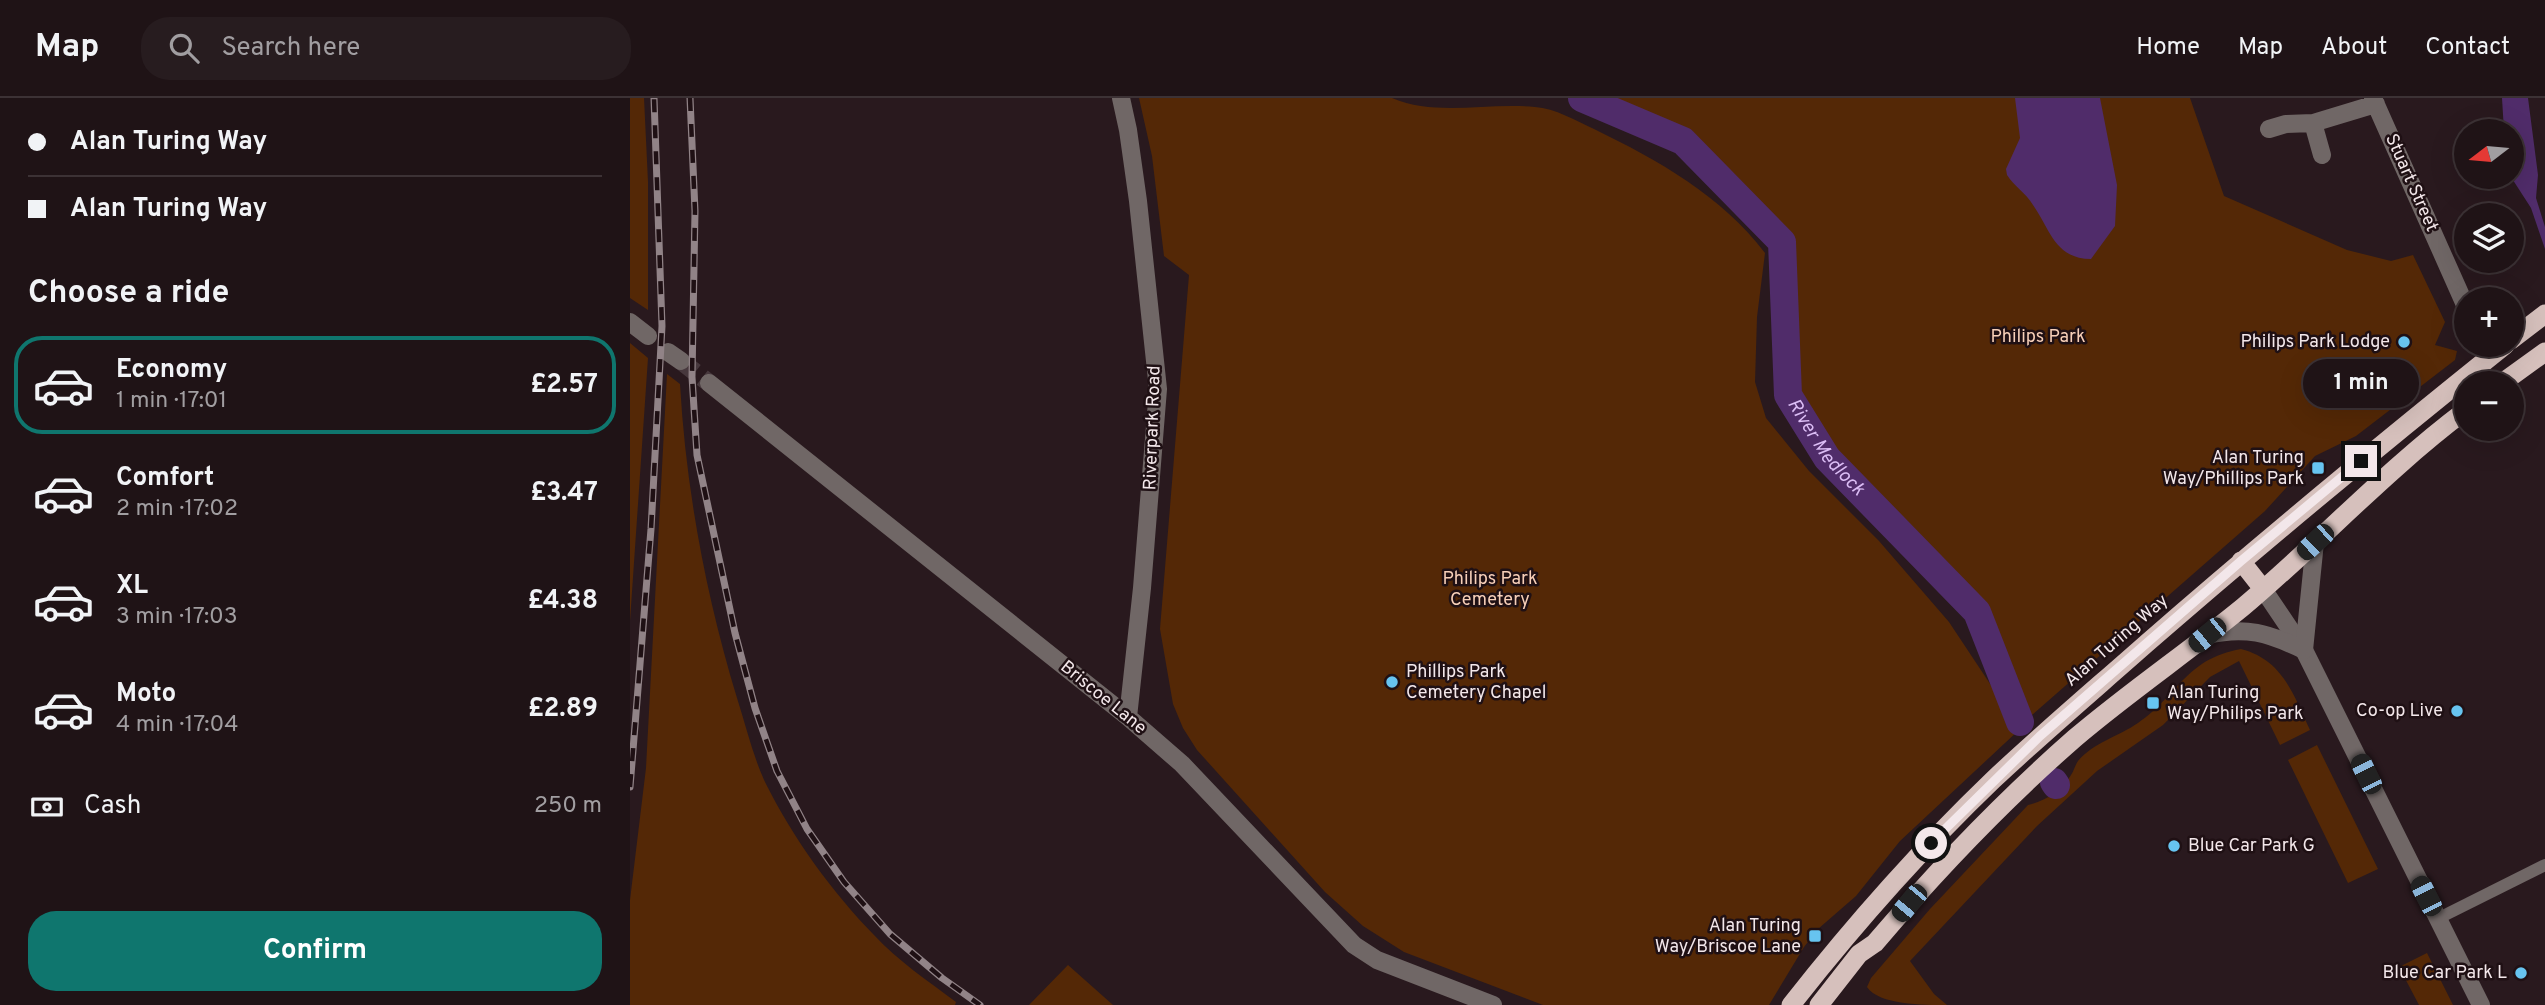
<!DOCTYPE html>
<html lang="en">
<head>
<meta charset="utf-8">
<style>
  :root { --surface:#1f1316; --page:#271c1f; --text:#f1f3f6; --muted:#a19ea1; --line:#3c3235; --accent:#0f766e }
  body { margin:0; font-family:Overpass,sans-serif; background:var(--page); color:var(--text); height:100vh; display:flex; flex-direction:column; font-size:26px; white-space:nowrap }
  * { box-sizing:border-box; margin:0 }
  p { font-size:23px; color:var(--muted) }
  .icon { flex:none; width:38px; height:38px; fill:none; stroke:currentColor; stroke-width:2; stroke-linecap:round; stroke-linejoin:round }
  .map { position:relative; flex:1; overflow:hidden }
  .side { display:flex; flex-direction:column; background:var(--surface); width:630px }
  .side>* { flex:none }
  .top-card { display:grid; align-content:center; height:154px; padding:0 28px; background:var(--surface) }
  .needle { width:46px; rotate:254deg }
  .tools { position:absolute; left:1824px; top:21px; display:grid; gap:14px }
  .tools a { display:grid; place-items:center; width:70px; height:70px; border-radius:50%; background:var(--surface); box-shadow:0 7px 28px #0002,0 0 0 2px var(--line); font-size:35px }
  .end { position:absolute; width:32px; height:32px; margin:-16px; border:9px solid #f3e7ea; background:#111; box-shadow:0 0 0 4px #111 }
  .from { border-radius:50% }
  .bubble { position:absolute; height:49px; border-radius:24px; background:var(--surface); box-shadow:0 7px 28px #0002,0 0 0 2px var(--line); font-size:23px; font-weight:700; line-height:49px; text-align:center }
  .car { position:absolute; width:21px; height:42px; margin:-21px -10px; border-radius:9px; box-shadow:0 0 5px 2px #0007; background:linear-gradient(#222 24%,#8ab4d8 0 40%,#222 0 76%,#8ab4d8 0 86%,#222 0) }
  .top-card b { display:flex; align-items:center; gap:24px; height:66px; font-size:26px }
  .top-card b+b { border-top:2px solid var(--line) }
  .top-card i { width:18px; height:18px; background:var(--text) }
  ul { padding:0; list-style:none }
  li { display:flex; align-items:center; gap:21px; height:98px; margin:0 14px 10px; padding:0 14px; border:4px solid transparent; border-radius:28px }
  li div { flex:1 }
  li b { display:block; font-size:26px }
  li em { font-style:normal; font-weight:700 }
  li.on { border-color:var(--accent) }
  li>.icon { width:63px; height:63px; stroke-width:1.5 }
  h2 { padding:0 28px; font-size:32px; line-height:84px }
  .pay { display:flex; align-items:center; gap:18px; height:77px; padding:0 28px; font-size:26px }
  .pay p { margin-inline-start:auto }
  .button { display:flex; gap:14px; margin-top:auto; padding:14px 28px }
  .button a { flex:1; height:80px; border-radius:28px; background:var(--accent); color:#fff; font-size:28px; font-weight:700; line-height:80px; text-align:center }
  header { display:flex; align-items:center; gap:42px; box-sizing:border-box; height:98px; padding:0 35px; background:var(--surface); border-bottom:2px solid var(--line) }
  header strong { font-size:33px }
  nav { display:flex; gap:38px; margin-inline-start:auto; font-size:24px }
  .search { width:490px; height:63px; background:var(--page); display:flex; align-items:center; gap:18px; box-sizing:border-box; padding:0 24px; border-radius:28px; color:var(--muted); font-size:26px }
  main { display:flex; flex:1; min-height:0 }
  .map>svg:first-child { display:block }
</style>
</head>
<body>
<header>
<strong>Map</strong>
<div class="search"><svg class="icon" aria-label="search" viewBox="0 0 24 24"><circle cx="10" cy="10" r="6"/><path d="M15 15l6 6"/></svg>Search here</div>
<nav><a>Home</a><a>Map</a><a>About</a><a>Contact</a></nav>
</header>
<main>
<section class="side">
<div class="top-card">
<b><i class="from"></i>Alan Turing Way</b>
<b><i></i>Alan Turing Way</b>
</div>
<h2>Choose a ride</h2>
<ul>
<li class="on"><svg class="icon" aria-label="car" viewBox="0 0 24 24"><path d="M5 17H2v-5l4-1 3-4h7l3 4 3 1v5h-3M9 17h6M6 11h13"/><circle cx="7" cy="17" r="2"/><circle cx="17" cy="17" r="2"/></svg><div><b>Economy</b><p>1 min · 17:01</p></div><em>£2.57</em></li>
<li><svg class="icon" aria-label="car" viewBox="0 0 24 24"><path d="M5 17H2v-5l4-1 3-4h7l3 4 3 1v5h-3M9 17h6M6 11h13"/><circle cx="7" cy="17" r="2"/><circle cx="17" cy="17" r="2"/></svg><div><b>Comfort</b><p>2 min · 17:02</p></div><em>£3.47</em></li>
<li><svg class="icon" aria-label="car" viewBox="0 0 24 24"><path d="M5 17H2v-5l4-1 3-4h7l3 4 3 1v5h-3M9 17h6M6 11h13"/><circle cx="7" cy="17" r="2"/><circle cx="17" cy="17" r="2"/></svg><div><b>XL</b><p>3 min · 17:03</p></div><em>£4.38</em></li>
<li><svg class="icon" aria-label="car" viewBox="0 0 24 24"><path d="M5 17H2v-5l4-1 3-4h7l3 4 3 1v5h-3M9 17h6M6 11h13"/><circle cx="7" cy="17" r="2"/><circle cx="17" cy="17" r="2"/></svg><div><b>Moto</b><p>4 min · 17:04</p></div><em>£2.89</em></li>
</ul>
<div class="pay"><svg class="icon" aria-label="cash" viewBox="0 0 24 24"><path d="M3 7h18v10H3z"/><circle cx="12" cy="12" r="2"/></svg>Cash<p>250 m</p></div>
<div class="button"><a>Confirm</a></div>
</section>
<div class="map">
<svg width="1915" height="907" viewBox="0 0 1915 907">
  <rect width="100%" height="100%" fill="#29191e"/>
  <path fill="#542806" d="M0,0H14L18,84V212L0,200Z
    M509,0H762C807,19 857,4 905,9C925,10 946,23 964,31C1028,62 1092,98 1135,155L1127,219L1125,284L1136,320L1179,373L1249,443L1319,524L1390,631L1270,743L1226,798L1188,831L1174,849L1139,907H913L774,854L733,828L695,794L567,652L553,630L543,606L530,531L559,177L534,158L522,58Z
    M959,0H1560L1594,98L1717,152L1761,163L1783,157L1815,224L1805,247L1827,253L1825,262L1726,338L1685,358L1635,413L1395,623L1350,512L1199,358L1161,296L1155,143L1054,40Z
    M0,245L18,260L0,523Z
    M37,276L50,286C56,392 76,498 107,600C116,628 123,659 136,686C163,740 202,794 244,837C268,863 298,883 326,904L325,907H0V802L16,670Z
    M1611,551C1653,562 1663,596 1680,632L1650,647L1609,563L1580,579L1533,627L1467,673L1407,728L1280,863L1304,896L1317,907C1293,907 1249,907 1237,889L1241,880L1300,811L1398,707C1415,703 1432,693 1441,677C1444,673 1445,667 1448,663C1463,645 1489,638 1508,625C1549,597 1555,561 1611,551Z
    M1687,647L1748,771L1718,785L1658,662Z
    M1797,855L1823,907H1789L1769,869Z
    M438,867L483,907H399Z"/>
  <path fill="#502c6a" d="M1385,0H1470L1487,87L1485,128L1461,161C1425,161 1420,131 1403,107C1396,95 1384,88 1377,77L1376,71L1390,40Z
    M1872,0H1898L1908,77L1906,100L1915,129V151L1901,110L1881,79V33H1874Z"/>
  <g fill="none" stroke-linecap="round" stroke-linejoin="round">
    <g stroke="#502c6a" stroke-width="28">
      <path id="s1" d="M952,0L1053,43L1152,144L1158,297L1197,360L1347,514L1390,624"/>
      <path d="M1424,684L1426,687"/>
    </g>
    <path stroke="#47383d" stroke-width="18" stroke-dasharray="18 9" stroke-linecap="butt" d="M51,263L79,285"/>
    <path stroke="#706766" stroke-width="12" d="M1807,821L1915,767"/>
    <path stroke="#706766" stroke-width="18" d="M1743,0L1836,209
      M1683,25L1692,57
      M1639,31L1656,26L1683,25L1746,6
      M1633,491L1674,552L1851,907"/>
    <path stroke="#706766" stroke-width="18" d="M491,0L498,32L508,103L528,291L512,490L498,619
      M0,224L18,238
      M38,254L51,263
      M79,285L498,619L552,666L724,847L747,862L863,907
      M1577,537C1616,528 1638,535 1674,552L1685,444"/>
    <path stroke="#d6c0bc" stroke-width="19" d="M1881,242L1915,216
      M1872,285L1915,254
      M1611,463L1633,491
      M1161,907C1223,828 1290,752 1363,682C1413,635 1465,591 1517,545C1634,443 1754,344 1875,247
      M1189,907L1229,856L1245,845C1307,772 1373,703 1445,640C1499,594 1558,554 1613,509C1689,445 1756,372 1836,312"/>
    <defs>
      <path id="rail" d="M60,0L65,113L62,279L67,357L105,535L125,610L147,673L177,731L214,784L260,836L312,880L350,907
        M0,689L21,431L32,228L24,0"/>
    </defs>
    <use href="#rail" stroke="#918387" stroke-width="7"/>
    <use href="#rail" stroke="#1f1014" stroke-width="4.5" stroke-dasharray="13" stroke-linecap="butt"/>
  </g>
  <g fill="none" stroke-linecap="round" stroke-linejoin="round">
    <path stroke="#f3e7ea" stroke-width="9" d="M1301,745L1410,638L1611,463L1731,363"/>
  </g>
  <g fill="#67c4f0" stroke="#1f1014" stroke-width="2.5">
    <circle cx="1774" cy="244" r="7"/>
    <rect x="1681" y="363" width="14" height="14" rx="3.5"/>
    <circle cx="762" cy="584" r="7"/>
    <rect x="1516" y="598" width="14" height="14" rx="3.5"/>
    <circle cx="1827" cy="613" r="7"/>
    <circle cx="1544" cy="748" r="7"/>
    <rect x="1178" y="831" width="14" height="14" rx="3.5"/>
    <circle cx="1891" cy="875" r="7"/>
  </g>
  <g text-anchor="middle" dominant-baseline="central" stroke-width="5" stroke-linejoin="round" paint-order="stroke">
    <g font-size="18" fill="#f3e7ea" stroke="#1f1014">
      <text transform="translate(1781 85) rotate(66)">Stuart Street</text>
      <text transform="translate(523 330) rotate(-88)">Riverpark Road</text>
      <text transform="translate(1487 543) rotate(-41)">Alan Turing Way</text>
      <text transform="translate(473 600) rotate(39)">Briscoe Lane</text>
    </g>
    <g font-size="18" fill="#f7cfb8" stroke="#1f1014">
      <text x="1408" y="239">Philips Park</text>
      <text x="860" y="481">Philips Park<tspan x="860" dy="21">Cemetery</tspan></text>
    </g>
    <g font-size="18" fill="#f3e7ea" stroke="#1f1014" text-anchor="end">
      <text x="1760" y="244">Philips Park Lodge</text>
      <text x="1674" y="360">Alan Turing<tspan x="1674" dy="21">Way/Phillips Park</tspan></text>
      <text x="776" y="574" text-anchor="start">Phillips Park<tspan x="776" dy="21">Cemetery Chapel</tspan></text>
      <text x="1537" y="595" text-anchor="start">Alan Turing<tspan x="1537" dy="21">Way/Philips Park</tspan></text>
      <text x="1813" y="613">Co-op Live</text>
      <text x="1558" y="748" text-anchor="start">Blue Car Park G</text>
      <text x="1171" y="828">Alan Turing<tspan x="1171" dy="21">Way/Briscoe Lane</tspan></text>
      <text x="1877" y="875">Blue Car Park L</text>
    </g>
    <g font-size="19" font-style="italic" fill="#dbbdf5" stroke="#1f1014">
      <text stroke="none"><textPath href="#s1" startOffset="469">River Medlock</textPath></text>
    </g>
  </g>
</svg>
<div class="tools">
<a><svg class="needle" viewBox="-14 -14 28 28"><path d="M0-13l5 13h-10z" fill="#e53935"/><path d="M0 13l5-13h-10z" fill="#a19ea1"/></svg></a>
<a><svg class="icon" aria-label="layers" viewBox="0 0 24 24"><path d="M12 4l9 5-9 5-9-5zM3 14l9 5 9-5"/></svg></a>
<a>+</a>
<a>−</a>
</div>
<i class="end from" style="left:1301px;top:745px"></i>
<i class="end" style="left:1731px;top:363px"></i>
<div class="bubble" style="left:1673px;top:261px;width:116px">1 min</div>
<i class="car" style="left:1685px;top:444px;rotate:227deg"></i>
<i class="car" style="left:1577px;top:537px;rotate:231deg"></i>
<i class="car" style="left:1736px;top:676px;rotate:334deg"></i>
<i class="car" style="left:1796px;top:798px;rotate:333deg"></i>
<i class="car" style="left:1279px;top:805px;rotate:220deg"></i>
</div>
</main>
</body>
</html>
